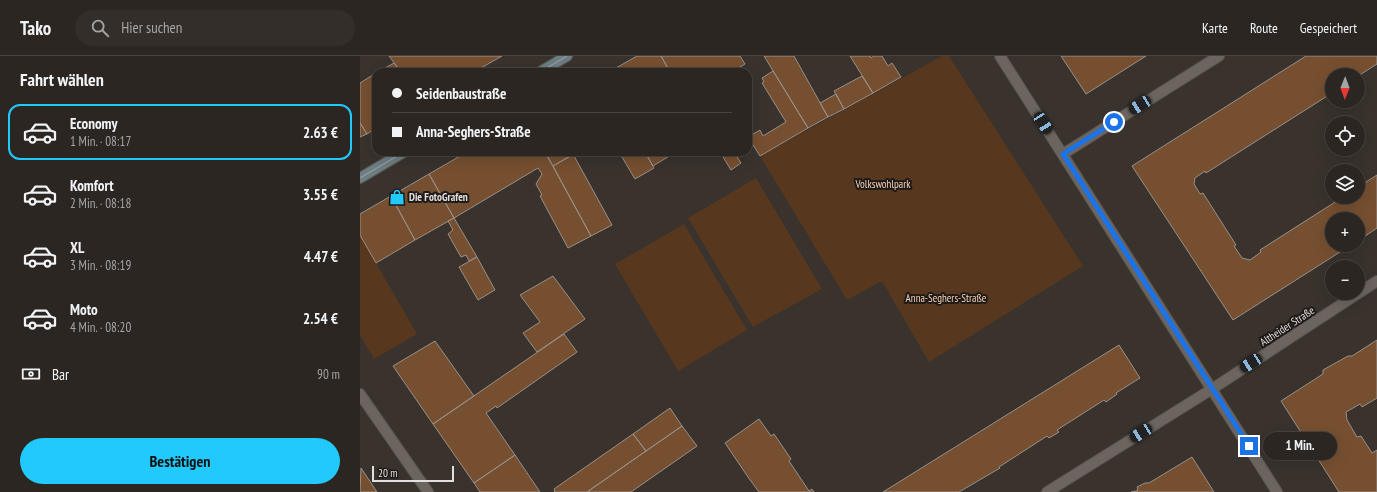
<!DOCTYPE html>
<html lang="de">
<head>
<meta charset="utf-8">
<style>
  :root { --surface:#2b2622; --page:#332e2a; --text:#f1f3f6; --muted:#a6a5a5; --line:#474340; --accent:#22c9fd }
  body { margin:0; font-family:"PT Sans Narrow",sans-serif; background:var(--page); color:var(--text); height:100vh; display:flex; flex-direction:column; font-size:15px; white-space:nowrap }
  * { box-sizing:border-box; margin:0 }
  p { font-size:13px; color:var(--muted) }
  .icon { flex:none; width:22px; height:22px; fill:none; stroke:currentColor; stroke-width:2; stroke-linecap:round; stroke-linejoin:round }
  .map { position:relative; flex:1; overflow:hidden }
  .sheet { display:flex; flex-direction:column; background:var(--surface); width:360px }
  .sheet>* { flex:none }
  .top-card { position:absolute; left:12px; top:12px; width:380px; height:88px; border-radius:12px; box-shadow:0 4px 16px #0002,0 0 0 1px var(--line); display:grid; align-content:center; height:88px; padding:0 20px; background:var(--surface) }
  .needle { width:26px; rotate:181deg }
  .controls { position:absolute; left:965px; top:12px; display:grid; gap:8px }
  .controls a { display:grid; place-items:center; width:40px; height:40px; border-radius:50%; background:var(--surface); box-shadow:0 4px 16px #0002,0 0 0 1px var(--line); font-size:20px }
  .scale { position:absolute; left:12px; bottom:10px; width:82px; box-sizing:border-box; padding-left:4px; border:2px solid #e4dfdc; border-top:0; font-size:11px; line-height:14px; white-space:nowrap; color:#e4dfdc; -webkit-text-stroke:3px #1e1a18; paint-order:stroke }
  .end { position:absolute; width:18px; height:18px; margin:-9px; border:5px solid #1a73e8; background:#fff; box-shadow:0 0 0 2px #fff }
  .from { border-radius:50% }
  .bubble { position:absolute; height:28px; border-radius:14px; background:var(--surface); box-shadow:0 4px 16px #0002,0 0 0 1px var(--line); font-size:13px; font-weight:800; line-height:28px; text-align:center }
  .car { position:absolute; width:12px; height:24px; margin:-12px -6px; border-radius:5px; box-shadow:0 0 3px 1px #0007; background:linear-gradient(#222 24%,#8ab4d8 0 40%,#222 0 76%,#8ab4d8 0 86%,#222 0) }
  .top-card b { display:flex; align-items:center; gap:14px; height:38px; font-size:15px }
  .top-card b+b { border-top:1px solid var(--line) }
  .top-card i { width:10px; height:10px; background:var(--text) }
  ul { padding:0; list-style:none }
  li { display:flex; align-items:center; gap:12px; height:56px; margin:0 8px 6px; padding:0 12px; border:2px solid transparent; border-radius:12px }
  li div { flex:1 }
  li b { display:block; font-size:15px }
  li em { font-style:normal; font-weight:800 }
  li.active { border-color:var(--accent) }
  li>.icon { width:36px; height:36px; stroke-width:1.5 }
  h2 { padding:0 20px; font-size:18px; line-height:48px }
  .pay { display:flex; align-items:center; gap:10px; height:44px; padding:0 20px; font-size:15px }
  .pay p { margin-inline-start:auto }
  .cta { display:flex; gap:8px; margin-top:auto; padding:8px 20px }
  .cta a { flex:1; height:46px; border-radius:24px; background:var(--accent); color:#111; font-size:16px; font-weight:800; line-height:46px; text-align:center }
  header { display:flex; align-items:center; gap:24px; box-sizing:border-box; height:56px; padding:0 20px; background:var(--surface); border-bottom:1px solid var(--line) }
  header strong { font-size:19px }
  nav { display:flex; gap:22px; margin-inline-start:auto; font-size:14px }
  .search { width:280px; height:36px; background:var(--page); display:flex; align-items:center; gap:10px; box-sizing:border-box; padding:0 14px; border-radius:22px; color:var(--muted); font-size:15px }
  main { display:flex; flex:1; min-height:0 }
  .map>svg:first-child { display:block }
</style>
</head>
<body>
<header>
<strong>Tako</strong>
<div class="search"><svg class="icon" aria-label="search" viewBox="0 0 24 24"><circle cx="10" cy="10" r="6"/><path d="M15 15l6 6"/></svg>Hier suchen</div>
<nav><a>Karte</a><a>Route</a><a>Gespeichert</a></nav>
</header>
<main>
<section class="sheet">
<h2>Fahrt wählen</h2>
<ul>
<li class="active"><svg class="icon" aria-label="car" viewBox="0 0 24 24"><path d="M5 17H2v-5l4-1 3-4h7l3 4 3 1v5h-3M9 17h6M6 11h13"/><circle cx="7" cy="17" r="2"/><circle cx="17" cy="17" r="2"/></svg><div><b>Economy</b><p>1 Min. · 08:17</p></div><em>2.63 €</em></li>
<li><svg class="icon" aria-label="car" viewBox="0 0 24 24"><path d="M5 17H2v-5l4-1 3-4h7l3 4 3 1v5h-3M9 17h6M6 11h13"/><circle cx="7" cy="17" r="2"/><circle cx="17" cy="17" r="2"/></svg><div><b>Komfort</b><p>2 Min. · 08:18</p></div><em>3.55 €</em></li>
<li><svg class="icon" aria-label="car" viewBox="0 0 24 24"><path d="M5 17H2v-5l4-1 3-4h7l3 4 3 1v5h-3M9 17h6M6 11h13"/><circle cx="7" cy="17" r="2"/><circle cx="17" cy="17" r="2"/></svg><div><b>XL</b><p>3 Min. · 08:19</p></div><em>4.47 €</em></li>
<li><svg class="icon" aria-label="car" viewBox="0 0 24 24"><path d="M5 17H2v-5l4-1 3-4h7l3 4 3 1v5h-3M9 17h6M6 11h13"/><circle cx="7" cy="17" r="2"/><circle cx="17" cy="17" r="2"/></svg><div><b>Moto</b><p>4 Min. · 08:20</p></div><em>2.54 €</em></li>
</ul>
<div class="pay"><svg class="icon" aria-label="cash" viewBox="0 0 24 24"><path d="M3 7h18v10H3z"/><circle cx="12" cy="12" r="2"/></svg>Bar<p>90 m</p></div>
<div class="cta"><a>Bestätigen</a></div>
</section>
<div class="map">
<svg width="1017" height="436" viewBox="0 0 1017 436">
  <rect width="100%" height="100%" fill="#39322d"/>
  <path fill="#57381f" d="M582,0H589L723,210L569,306L522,225L487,244L400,100Z
    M396,122L462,233L393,271L328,162Z
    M324,168L387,274L318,315L255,208Z
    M0,179L57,278L14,303L0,279Z"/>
  <path fill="#764f30" stroke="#99908a" d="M29,0H142L114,16H41Z
    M277,0H301L310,16H249Z
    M301,0H380L385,8L372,16H310Z
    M404,0H434L468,61L448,72Z
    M490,0H510L511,2L514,0H522L528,10L532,7L541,21L513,37Z
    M701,0H786L726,38Z
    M946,0H1017V8L998,20L972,19V37L846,117L845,115L835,122L834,128L840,138L843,137L876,189L874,190L882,202L890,204L901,196L900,194L983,141H998V131L1017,119V172L998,185V163H972V189H991L873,264L772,110Z
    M34,7L41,16H18Z
    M413,15L448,72L400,100L388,81L400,74L403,80L426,66L402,27L404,26L402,22Z
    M16,17V72L7,78L0,67V27Z
    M502,20L513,37L484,53L474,35Z
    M476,38L484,53L468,61L460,47Z
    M0,67L7,78L0,81Z
    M107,96H185L231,180L208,192L180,140L182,139L176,128L182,118L178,112L94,162L69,118Z
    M185,96H218L193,110Z
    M259,96H285L294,112L275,123Z
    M285,96H309L311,99L293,110Z
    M360,96H374L381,107L371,114Z
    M213,98L252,169L231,180L193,110Z
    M69,118L94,162L55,184L31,140Z
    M31,140L55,184L16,207L0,179V158Z
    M94,162L117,201L109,205L106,199L101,201L88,178L93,174L88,165Z
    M117,201L135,234L118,244L99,211Z
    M193,220L225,263L177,296L163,277L180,266L160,239Z
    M204,278L217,296L137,352L136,350L126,357L155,399L114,427L73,368Z
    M1017,284V342L1002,351L1000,348L986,356L987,364L997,381L1001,380L1012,397L1017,394V436H979L921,345L963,318V314L988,300H992Z
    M75,285L114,340L73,368L33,310Z
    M759,289L780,322L756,337L757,338L746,346L744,344L697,374L699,376L689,382L687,380L639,411L640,412L599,436H523Z
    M310,352L322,370L286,395L273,378Z
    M399,363L411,380L414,378L431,403L429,405L449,435L452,433L454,436H399L388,421L365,387Z
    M322,370L337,390L271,436H227Z
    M273,378L286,395L227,436H194L195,435L194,433Z
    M155,399L180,436H120L114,427Z
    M832,401L854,436H771L776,435L778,434L777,431L785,427H789Z
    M1,412L17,436H0Z"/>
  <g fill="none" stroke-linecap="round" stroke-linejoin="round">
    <defs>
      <path id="street" d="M640,0L917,436
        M703,98L859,0
        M0,338L68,436
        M687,436L852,333L1017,225"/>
      <path id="secondary" d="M180,16L207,0
        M0,122L44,96"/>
    </defs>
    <use href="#street" stroke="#57514d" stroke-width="12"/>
    <use href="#secondary" stroke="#57514d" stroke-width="12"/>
    <use href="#street" stroke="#6c645e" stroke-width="10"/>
    <use href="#secondary" stroke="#6b7e84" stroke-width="10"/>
    <path stroke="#aaa4a0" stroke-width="1" d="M180,16L207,0
      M0,122L44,96"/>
  </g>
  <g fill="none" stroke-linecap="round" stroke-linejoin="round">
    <path stroke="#1a73e8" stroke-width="5" d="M754,66L703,98L889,390"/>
  </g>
  <defs>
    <symbol id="shop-bare" viewBox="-9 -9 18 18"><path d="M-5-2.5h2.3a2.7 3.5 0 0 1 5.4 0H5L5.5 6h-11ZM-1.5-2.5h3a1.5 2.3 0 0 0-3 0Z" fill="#22c9fd" stroke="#1e1a18" stroke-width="2.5" paint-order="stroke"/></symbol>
  </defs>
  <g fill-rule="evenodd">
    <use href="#shop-bare" x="26" y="130" width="22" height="22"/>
  </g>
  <g text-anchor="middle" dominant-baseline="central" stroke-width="4" stroke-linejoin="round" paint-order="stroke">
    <g font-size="11" fill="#fad2b4" stroke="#1e1a18">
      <text x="523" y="128">Volkswohlpark</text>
      <text x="586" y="242">Anna-Seghers-Straße</text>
    </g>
    <g font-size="11" font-weight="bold" fill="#e4dfdc" stroke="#1e1a18" text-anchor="start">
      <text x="49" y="141">Die FotoGrafen</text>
    </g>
    <g font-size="11" fill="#e4dfdc" stroke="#1e1a18">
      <text transform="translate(927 270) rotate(-33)">Altheider Straße</text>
    </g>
  </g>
</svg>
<div class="controls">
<a><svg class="needle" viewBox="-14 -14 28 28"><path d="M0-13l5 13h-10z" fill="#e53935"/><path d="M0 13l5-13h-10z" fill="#a6a5a5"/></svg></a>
<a><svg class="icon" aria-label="locate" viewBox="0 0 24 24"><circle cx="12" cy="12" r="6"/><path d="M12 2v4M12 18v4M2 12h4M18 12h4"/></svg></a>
<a><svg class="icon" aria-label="layers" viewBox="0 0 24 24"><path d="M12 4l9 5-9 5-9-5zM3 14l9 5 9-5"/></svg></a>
<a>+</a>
<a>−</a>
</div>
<div class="scale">20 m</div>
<i class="end from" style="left:754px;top:66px"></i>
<i class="end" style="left:889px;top:390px"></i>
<div class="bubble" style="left:903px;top:376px;width:74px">1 Min.</div>
<i class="car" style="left:780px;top:49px;rotate:238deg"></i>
<i class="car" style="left:683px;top:67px;rotate:147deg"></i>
<i class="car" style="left:891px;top:307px;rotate:237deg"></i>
<i class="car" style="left:781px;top:377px;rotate:238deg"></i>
<div class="top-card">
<b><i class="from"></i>Seidenbaustraße</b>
<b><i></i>Anna-Seghers-Straße</b>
</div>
</div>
</main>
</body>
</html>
